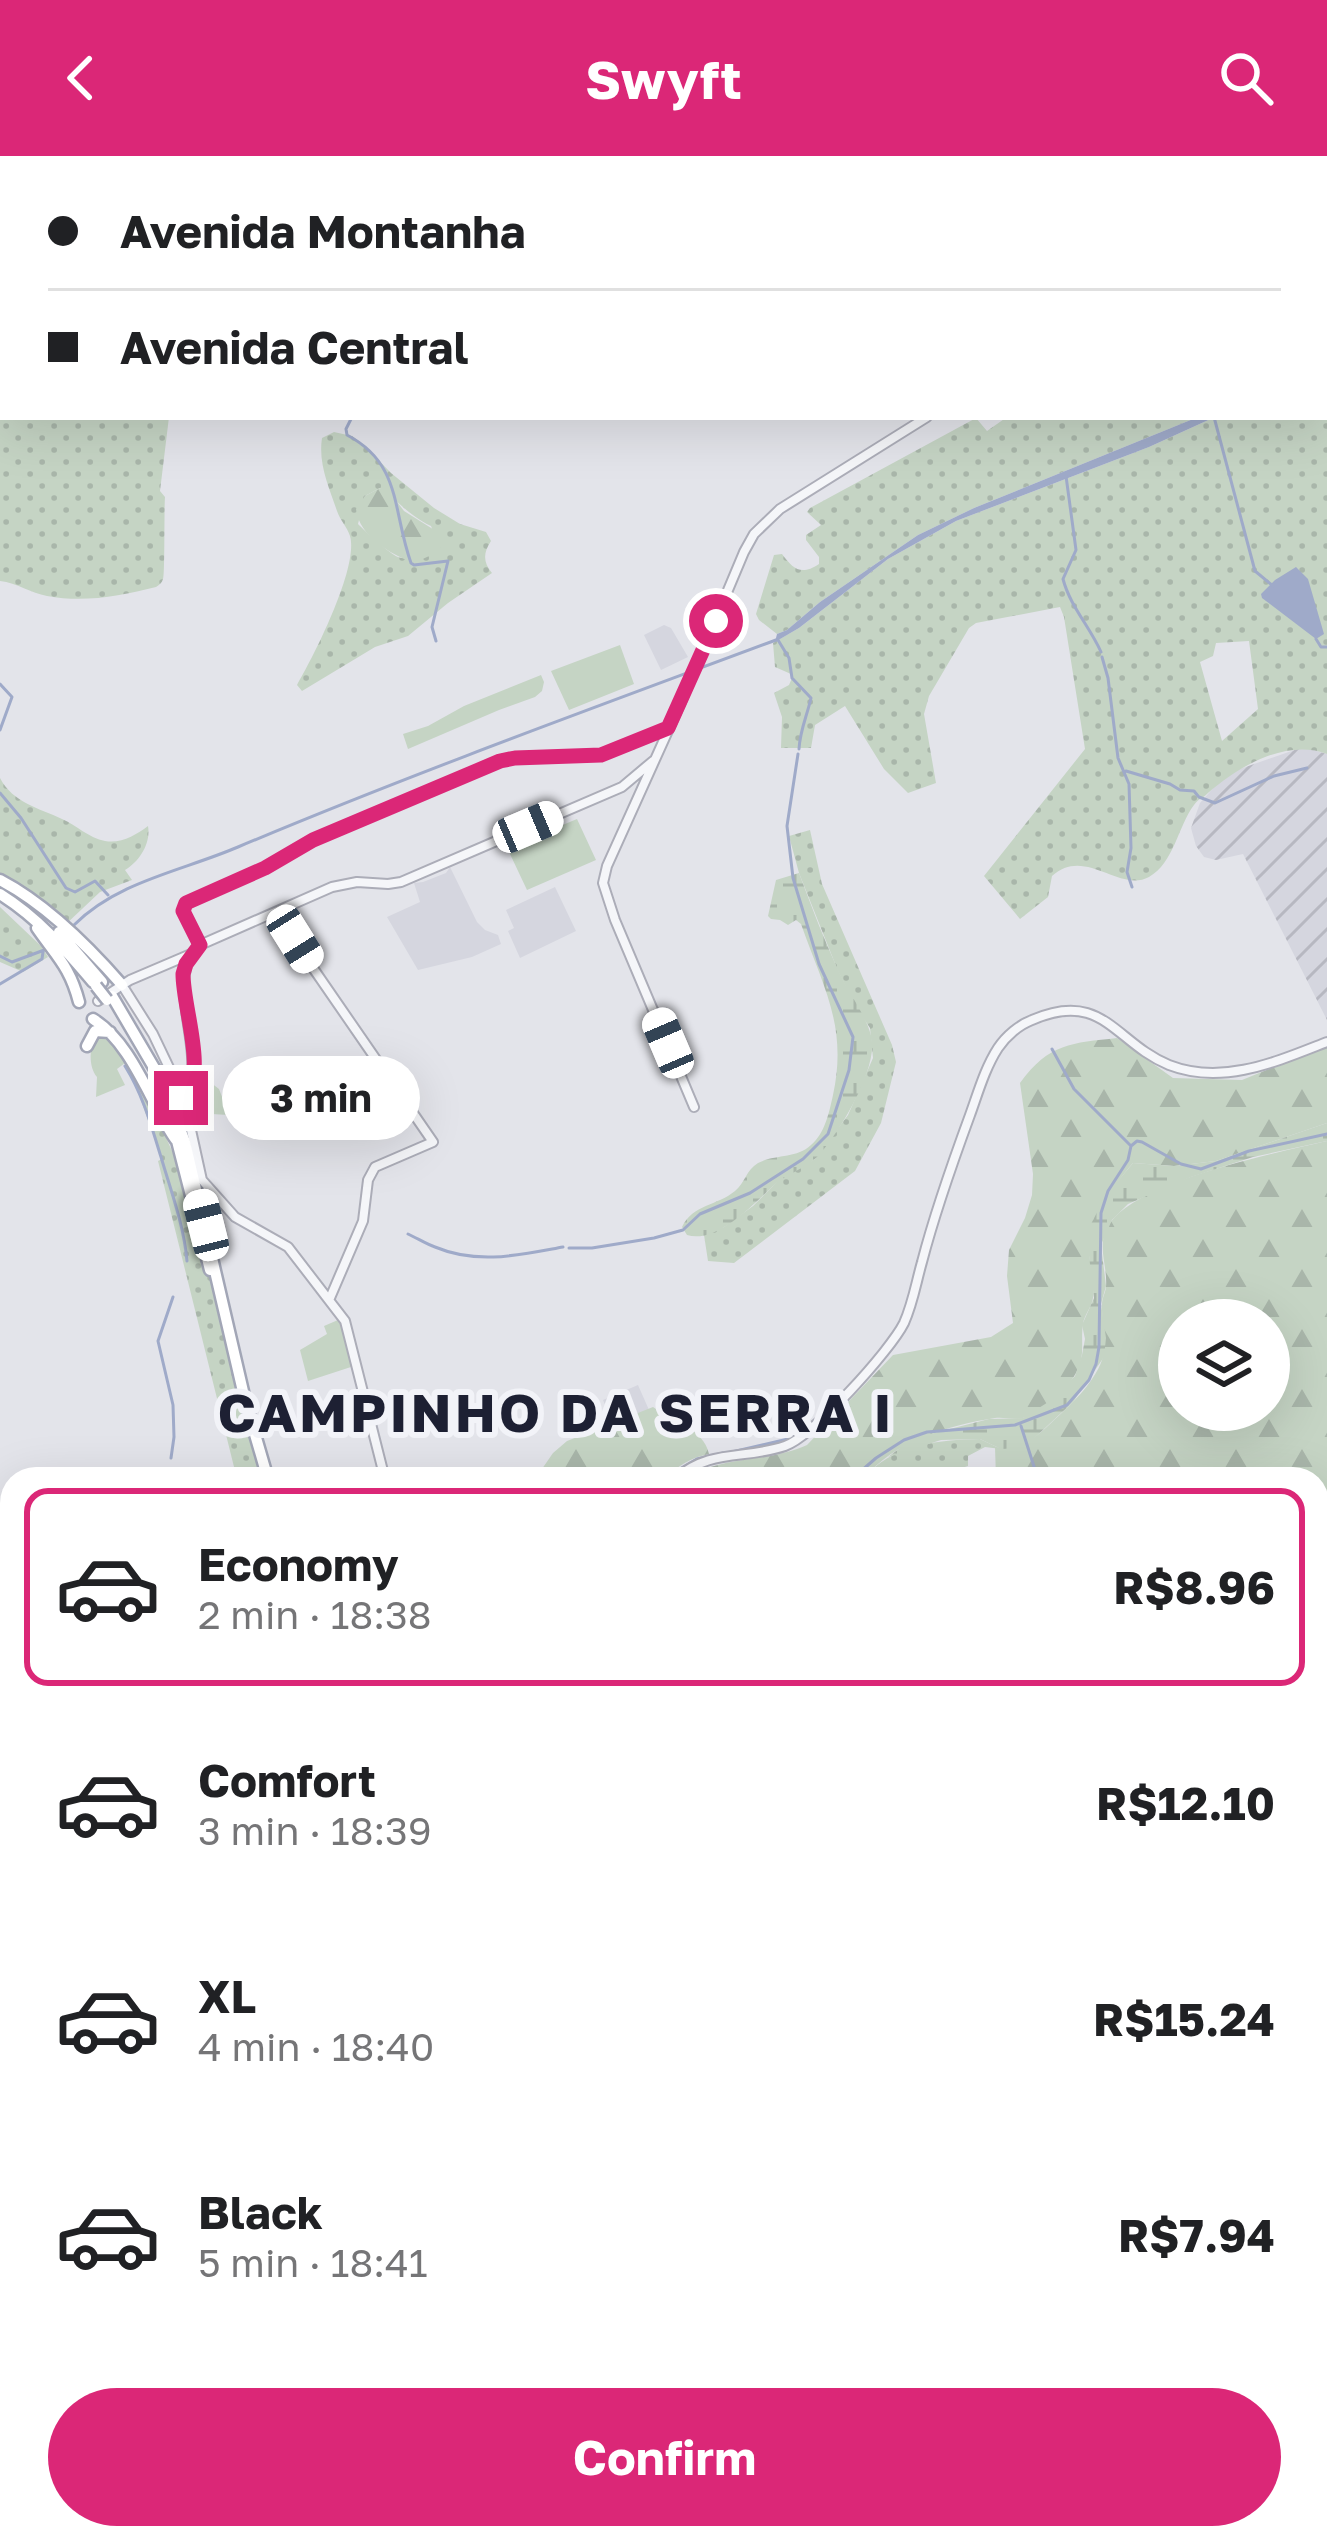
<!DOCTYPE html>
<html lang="en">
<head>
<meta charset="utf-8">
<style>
  :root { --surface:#fff; --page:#f6f6f6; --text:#202124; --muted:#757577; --line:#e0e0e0; --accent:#db2777 }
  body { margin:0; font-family:"Golos Text",sans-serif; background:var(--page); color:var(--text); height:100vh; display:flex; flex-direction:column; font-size:45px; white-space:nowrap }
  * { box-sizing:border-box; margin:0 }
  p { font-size:39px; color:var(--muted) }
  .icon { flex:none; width:66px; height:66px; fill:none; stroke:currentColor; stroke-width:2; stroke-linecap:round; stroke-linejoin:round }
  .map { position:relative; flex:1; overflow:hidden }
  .drawer { position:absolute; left:0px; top:1311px; width:1329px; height:1083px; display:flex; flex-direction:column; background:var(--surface); border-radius:36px 36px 0 0; box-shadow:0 12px 48px #0002 }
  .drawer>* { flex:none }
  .banner { position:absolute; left:0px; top:0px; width:1329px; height:264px; box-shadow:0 12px 48px #0002; display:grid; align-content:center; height:264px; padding:0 48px; background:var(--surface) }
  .controls { position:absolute; left:1158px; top:1143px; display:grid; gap:24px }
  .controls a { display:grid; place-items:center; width:132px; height:132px; border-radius:50%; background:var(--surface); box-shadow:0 12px 48px #0002; font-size:60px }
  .end { position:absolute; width:54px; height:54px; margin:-27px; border:15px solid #db2777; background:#fff; box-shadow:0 0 0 6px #fff }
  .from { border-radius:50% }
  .bubble { position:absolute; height:84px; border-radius:42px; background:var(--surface); box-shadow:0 12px 48px #0002; font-size:39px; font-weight:700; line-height:84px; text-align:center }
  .car { position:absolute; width:36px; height:72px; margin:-36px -18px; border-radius:15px; box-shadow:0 0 9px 3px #0007; background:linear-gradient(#fff 24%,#345 0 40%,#fff 0 76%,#345 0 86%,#fff 0) }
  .banner b { display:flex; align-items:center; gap:42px; height:114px; font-size:45px }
  .banner b+b { border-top:3px solid var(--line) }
  .banner i { width:30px; height:30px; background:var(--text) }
  ul { padding:21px 0 0; list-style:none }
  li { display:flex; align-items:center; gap:36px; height:198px; margin:0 24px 18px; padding:0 24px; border:6px solid transparent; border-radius:24px }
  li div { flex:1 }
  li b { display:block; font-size:45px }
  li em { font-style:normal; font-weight:700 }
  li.on { border-color:var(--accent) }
  li>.icon { width:108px; height:108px; stroke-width:1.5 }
  .action { display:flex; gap:24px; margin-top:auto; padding:24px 48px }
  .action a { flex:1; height:138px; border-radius:72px; background:var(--accent); color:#fff; font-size:48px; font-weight:700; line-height:138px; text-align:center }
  header { display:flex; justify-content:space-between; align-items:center; height:156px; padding:0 48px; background:var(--accent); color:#fff; font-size:54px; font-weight:700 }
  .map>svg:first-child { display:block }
</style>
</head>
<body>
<header><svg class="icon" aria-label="back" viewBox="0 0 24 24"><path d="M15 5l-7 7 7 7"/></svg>Swyft<svg class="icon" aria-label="search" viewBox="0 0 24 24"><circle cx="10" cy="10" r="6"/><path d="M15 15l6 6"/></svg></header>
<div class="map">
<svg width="1327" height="2392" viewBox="0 0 1327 2392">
  <defs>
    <pattern id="industrial-furrows" width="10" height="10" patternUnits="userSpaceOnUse" patternTransform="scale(3)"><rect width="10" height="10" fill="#d5d6df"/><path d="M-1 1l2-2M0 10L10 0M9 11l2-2" fill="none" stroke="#b7b8c1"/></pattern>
    <pattern id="grass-dots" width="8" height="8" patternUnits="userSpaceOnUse" patternTransform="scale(3)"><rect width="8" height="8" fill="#c5d4c4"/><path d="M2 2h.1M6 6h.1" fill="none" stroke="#a9b6aa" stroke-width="1.8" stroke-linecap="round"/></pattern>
    <pattern id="forest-firs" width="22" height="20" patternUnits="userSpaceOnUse" patternTransform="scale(3)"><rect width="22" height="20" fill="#c5d4c4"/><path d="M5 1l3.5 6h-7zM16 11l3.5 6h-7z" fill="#a9b6aa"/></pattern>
    <pattern id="wetland-marsh" width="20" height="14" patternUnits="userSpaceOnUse" patternTransform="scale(3)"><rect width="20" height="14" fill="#c5d4c4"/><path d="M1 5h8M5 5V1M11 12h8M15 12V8" fill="none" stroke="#a9b6aa"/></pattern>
  </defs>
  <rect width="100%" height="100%" fill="#e3e4ea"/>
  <path fill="#d5d6df" d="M664,469L671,472L688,501L661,514L644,479Z
    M450,711L477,766L485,774L498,779L501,788L472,801L418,814L387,761L420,746L414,727L423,726L446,717Z
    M555,731L576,775L520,802L508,775L514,772L506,754Z
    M638,1229L649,1254L614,1269L603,1244Z"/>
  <path fill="url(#industrial-furrows)" d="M1303,591L1327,598V864L1243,698L1216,704L1204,701L1196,690L1191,672L1200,647L1215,630L1234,615Z
    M1327,1652V1718L1317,1708V1655Z"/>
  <path fill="url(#grass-dots)" fill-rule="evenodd" d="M0,0H162L164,3H3V112L0,113Z
    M228,0H462L465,3H232Z
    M3,195V261H169L160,335L165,341C164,353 165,419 163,423C162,427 159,429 156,431C121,440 84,447 47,440C31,437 17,427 0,425V197Z
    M1327,215V598C1286,582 1238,611 1208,637C1201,644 1200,641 1194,649C1178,670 1174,707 1149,721C1119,737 1085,690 1052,720L1048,741L1020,763L984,720L1085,593L1064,461L1060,451L976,467L969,472L929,540L924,558L936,627L908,637L884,613L845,550L815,569L811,592H781L782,561L774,537L789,529L792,522L791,518L775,511L773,487L799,472L888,403L956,365L1149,291L1215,261H1326ZM1249,485L1258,553L1222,585L1200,506L1213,500L1216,487Z
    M1007,261H1198L974,352L918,379L820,446L787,474L777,478L759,464L756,458L774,399L782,398C793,413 801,420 819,408V401L806,384V379L821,369L807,356L810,352L976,262L987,275Z
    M334,276L352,280L364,289L391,317L434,352L460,368L486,376L491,385C483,397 483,406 492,417L448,447L408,480L375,491L302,535L297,529C314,500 359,411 350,380C347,371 340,364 337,355C329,331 318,308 322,282ZM380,332C400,346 408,359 431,370L440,394C429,398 409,405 398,401C390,398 365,375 358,368L365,340Z
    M0,622C13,647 39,652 62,663C76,669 89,682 105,685C121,688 136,679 148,670C151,687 140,705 125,714L132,724L100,736L64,770L0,721Z
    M810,674L822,728L892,889L896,906L881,967L855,1015L734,1107L708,1105L704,1079L724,1071L753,1050L779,1024L815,1003L848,959L873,902L870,872L856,851L838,815L799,717L789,680Z
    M0,751L41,790L48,801L23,816L0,806Z
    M135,913L191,1037L239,1249L263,1323H237L158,1005L162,1003L130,914Z
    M980,1283L1001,1293L985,1291L968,1300V1310L928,1323H864C890,1288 939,1284 980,1283Z
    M12,1651V2145L0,2163V1653Z
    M1317,1858L1327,1865V2269L1317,2273Z
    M0,2190L12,2196V2382H278L254,2389V2392H0Z
    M352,2382H502L505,2392H347V2385Z
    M708,2382H1265L1269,2392H702Z"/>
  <path fill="url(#forest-firs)" fill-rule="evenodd" d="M380,332L389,335L404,355L444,380L440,395L414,407C390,398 359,380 356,353L365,340Z
    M1117,882L1173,922L1242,924L1327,889V967L1216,1005L1174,1010L1133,1007C1113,1030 1088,1064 1089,1096C1090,1111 1096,1128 1093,1142C1092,1151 1084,1159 1083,1168C1080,1187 1087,1202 1073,1222C1063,1236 1041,1258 1023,1262C1015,1264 1004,1261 995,1262C950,1269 892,1286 864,1323H687C719,1299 769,1307 807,1289L893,1199L991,1181L1013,1167L1007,1120L1009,1094L1025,1062L1032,1039L1033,1018L1020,927C1049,887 1072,887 1117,882Z
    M1327,985V1484L1317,1500V1323H996L995,1291C1019,1296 1034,1283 1051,1267C1070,1249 1093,1229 1102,1204C1108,1187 1101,1166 1102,1149C1102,1141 1105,1139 1106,1131C1108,1105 1093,1086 1114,1062C1149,1023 1274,997 1327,985ZM1179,1164H1269V1254H1179Z
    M653,1251C672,1264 704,1273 709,1298C693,1301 676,1310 665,1323H535L553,1297L567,1285Z
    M0,1459L12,1465V1651L0,1653Z"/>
  <path fill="url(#wetland-marsh)" d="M799,717C812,752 825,786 841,820C850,839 871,867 872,886C875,917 839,978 817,1001C805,1013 785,1018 772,1031C752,1050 715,1088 687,1079L682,1071C693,1048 717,1050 735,1035C745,1027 746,1014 758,1007C775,998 796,1003 811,989C825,977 829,957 833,939C848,870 823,831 801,768L796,764L788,769L780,764L771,763L768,760L776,724Z
    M1327,967V985L1253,1001L1191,1021L1128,1048L1112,1064L1101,1089L1106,1130L1101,1148L1106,1182L1104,1201L1073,1246L1029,1287L1018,1292L1001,1293L980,1283L941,1284L888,1301L908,1286L922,1280L989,1263L1023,1262L1053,1243L1075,1220L1082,1199L1085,1183L1082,1169L1094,1142L1088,1091L1090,1070L1106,1039L1133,1007L1174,1010L1216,1005Z"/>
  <path fill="#c5d4c4" d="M620,489L634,528L569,554L551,515Z
    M541,519L544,526L542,535L535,541L499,554L408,593L403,578L428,570L464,550Z
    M577,663L596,704L527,734L510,698L512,690Z
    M94,880L111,881L125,907L117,913L125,929L96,941L97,921C88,910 90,893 94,880Z
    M202,920L219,933L229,959L193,957Z
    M338,1164L342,1166L354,1210L308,1225L300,1194L327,1178L324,1170Z"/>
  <path fill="#9faac9" d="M1198,261H1215L1149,291L956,365L888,403L799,472L775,486L777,478L787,474L820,446L918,379L974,352Z
    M1296,411L1308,423L1324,478L1316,483L1262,442L1261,438L1275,424Z"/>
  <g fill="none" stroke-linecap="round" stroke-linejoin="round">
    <path stroke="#9faac9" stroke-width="3" d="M168,0L171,3
      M625,3L630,0
      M1071,3L1075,0
      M0,189L3,187
      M352,261L346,273L347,279C402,308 392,354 411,407L414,409L448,405L432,471L436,485
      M1214,261L1255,415L1273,430
      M1066,320L1076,394L1063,423C1070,450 1090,471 1101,496
      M1316,483L1321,491H1327
      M778,484L789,502L792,522L811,542C807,560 800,574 799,593
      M1102,501L1108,522L1118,602L1129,628L1131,692L1127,716L1132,731
      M0,528L12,541L0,574
      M1126,615L1170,628L1180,634L1194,635L1198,640
      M0,637L21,662L66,732L75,736L95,725L108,739
      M1199,641L1215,647L1274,620L1307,612
      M74,769C118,725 182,715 238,691C414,617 596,551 776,484
      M0,800L12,806L47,793
      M0,828L42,803L43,796
      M1052,893L1074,933L1131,990L1137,985L1142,986L1181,1008L1201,1013L1249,995L1327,978
      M125,910C143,939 151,969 161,1001C171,1035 184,1070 187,1105
      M408,1078C417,1082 426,1088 435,1091C478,1109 519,1099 563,1091
      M569,1092H592L654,1082L683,1074L700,1058L750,1037L803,1003L828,978L849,914L853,881L819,808L793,722L787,670L798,598
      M1021,1270L1038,1323
      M732,1296L788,1283L798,1278
      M171,1302L174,1281L173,1249L158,1185L173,1141
      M164,1323L167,1314
      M663,1323L697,1303L723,1297
      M852,1323L876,1302L904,1284L927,1276L1015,1269L1067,1249L1089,1224L1096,1208L1099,1191L1101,1057L1108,1035L1128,1004L1131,990
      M1317,1620L1327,1602
      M0,1647L12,1657
      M0,1731L12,1729
      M1317,1859L1327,1866
      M0,2008L12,1998
      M1317,2179L1327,2163
      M1317,2265L1327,2261
      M0,2329L12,2328
      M240,2382L247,2392
      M384,2382L389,2392
      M468,2382L471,2392
      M868,2382L872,2392
      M1174,2382L1176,2392
      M1259,2382L1265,2392
      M127,2392L140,2382
      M199,2392L215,2382
      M703,2392L710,2382
      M839,2392L845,2382
      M1150,2392L1159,2382"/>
    <defs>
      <path id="tertiary" d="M830,3L833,0
        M282,753L295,783L313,812L433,986L375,1011L368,1024L363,1065L330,1142
        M200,789L183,755L186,747L265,712L313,684L501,605L515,602L601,599L668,572
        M122,829L153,878L174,922L191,974L202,1024L235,1061L288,1091L345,1165L385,1323
        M98,845L130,824L191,798L200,789L332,731L357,726L388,728L401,726L622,631L653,605
        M181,942L188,941C204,893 170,836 191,800
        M694,951L615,764L603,727L607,710L681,546L744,396L754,378L780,353L927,261
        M675,1323C711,1292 744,1304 785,1290C813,1280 890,1195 904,1167C913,1147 916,1127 922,1106C935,1056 952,1008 970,959C978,937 985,912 998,892C1006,880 1019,869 1032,864C1103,833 1115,887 1169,909C1223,930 1278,905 1327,886
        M1317,1840L1327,1848"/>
      <path id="primary" d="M0,724C46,748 88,790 122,829
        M0,738C37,761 65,793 93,826
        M37,772C57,801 70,811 79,846
        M59,776L102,826
        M112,840L163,927L185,986L245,1244L268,1323
        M93,863C133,888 150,947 176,984
        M87,890L95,875L110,876
        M176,981L210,1114
        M1317,1729L1327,1743"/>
    </defs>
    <use href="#tertiary" stroke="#acadb8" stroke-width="12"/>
    <use href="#primary" stroke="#a2a6b6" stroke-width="15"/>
    <use href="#tertiary" stroke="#f5f6f9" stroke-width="8"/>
    <use href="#primary" stroke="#fff" stroke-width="10"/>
    <defs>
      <path id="primary-bridge" d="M96,830L107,844"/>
    </defs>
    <use href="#primary-bridge" stroke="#a2a6b6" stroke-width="15" stroke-linecap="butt"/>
    <use href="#primary-bridge" stroke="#fff" stroke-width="10"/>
  </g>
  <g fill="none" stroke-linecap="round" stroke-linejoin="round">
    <path stroke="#db2777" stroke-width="15" d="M181,942L185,943C207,913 183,853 183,818L186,808L200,789L183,755L186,747L265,712L313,684L500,605L515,602L601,599L668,572L716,465"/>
  </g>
  <g text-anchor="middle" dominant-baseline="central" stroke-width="12" stroke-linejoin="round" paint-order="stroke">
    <g font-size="54" font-weight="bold" letter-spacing="3" fill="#1d2033" stroke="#f2f3f8">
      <text x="556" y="1255">CAMPINHO DA SERRA I</text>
    </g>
  </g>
</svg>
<div class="controls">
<a><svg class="icon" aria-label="layers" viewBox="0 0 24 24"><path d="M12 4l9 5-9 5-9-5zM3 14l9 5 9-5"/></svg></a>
</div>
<i class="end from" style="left:716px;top:465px"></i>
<i class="end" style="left:181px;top:942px"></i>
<div class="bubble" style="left:222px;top:900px;width:198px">3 min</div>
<i class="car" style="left:528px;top:671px;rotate:67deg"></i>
<i class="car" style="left:295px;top:783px;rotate:148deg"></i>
<i class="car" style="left:668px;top:887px;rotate:337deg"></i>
<i class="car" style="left:206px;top:1069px;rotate:346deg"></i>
<div class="banner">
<b><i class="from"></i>Avenida Montanha</b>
<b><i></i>Avenida Central</b>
</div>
<section class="drawer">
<ul>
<li class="on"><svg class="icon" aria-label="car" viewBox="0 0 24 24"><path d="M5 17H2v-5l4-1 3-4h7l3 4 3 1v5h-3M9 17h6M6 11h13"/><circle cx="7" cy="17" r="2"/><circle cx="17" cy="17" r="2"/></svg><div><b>Economy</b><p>2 min · 18:38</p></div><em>R$8.96</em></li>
<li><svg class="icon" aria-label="car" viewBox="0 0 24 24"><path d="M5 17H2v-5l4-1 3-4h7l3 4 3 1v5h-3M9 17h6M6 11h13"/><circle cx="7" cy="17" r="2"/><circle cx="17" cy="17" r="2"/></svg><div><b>Comfort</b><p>3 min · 18:39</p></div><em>R$12.10</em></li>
<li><svg class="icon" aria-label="car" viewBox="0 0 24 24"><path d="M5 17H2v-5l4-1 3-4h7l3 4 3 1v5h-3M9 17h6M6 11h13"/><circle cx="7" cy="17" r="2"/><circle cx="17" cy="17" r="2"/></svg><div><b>XL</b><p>4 min · 18:40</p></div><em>R$15.24</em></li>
<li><svg class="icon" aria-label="car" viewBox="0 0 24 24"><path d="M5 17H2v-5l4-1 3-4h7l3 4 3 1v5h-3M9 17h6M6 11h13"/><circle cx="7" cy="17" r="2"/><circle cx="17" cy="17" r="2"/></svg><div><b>Black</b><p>5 min · 18:41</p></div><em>R$7.94</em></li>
</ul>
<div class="action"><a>Confirm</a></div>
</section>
</div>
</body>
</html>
